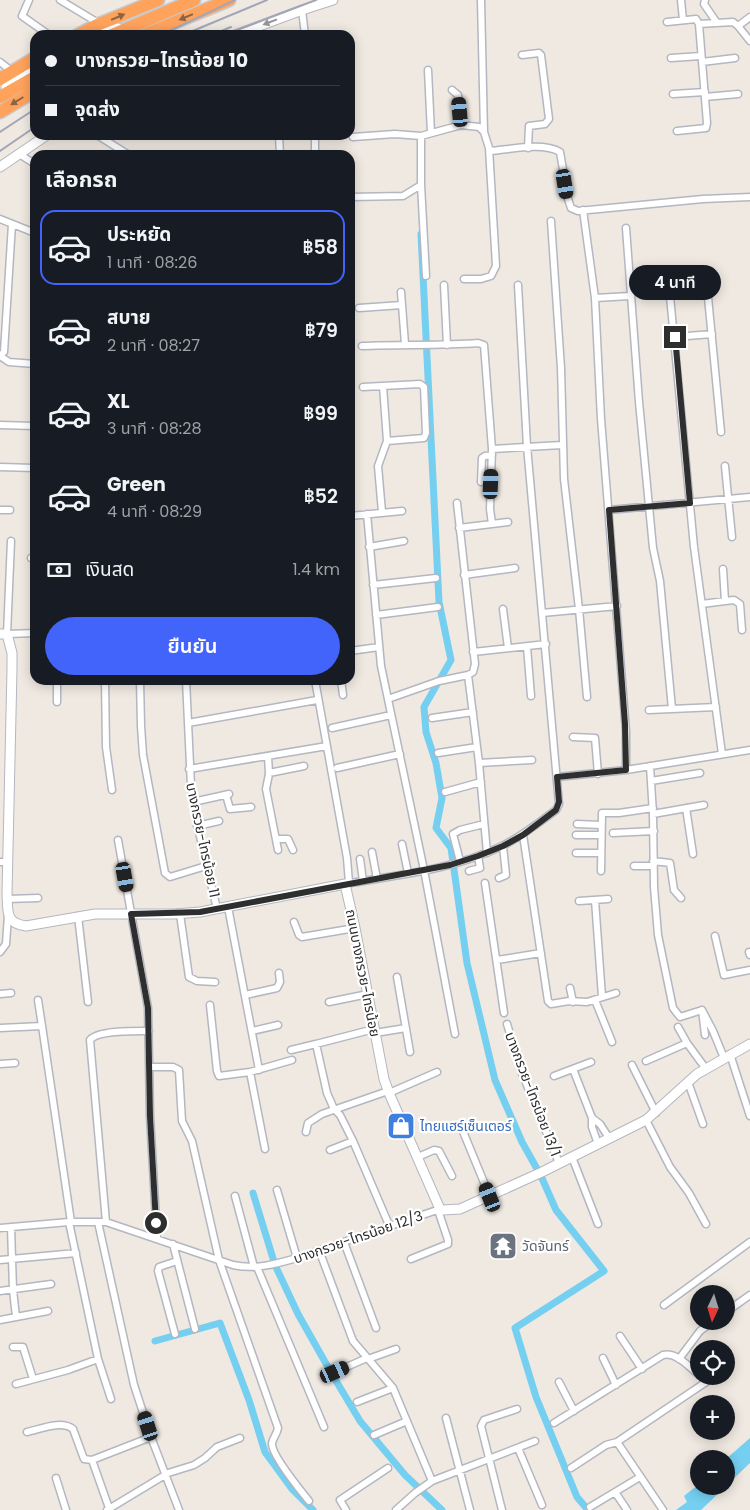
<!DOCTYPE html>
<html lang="th">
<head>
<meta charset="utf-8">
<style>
  :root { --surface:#171b24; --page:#242831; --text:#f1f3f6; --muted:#9ea1a6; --line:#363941; --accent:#4264fb }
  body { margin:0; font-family:Poppins,"Noto Sans Thai",sans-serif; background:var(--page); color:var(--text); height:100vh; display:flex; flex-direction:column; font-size:19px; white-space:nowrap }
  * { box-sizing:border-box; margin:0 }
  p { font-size:16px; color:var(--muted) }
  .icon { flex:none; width:28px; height:28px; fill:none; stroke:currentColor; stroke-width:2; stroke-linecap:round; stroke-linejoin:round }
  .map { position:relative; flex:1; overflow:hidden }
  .details { position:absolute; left:30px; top:150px; width:325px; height:535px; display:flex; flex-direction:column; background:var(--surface); border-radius:15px; box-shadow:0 2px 12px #0003 }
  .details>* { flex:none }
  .guide { position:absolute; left:30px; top:30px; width:325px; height:110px; border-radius:15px; box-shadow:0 2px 12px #0003; display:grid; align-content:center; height:110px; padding:0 15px; background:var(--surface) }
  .needle { width:32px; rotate:184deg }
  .tools { position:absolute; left:690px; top:1285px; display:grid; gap:10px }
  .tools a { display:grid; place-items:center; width:45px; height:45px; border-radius:50%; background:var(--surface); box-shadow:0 2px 12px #0003; font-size:25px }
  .end { position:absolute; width:22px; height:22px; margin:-11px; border:6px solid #2e2e2e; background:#fff; box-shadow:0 0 0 2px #fff }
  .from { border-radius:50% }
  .bubble { position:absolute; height:35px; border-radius:18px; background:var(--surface); box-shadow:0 2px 12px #0003; font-size:16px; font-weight:600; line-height:35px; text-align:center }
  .car { position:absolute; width:15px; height:30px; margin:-15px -8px; border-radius:6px; box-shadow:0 0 4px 1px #0007; background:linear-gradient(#222 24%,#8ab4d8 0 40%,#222 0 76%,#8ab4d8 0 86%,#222 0) }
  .guide b { display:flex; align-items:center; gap:18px; height:48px; font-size:19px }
  .guide b+b { border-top:1px solid var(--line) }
  .guide i { width:12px; height:12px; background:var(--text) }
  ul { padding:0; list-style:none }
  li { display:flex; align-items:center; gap:15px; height:75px; margin:0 10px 8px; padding:0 5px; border:2px solid transparent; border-radius:15px }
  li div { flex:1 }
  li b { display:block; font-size:19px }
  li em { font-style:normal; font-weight:600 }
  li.active { border-color:var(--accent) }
  li>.icon { width:45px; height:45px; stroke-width:1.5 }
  h2 { padding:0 15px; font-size:22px; line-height:60px }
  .pay { display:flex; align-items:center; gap:12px; height:55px; padding:0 15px; font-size:19px }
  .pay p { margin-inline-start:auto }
  .button { display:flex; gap:10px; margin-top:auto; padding:10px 15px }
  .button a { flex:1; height:58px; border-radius:30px; background:var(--accent); color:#fff; font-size:20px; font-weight:600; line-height:58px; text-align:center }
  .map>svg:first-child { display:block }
</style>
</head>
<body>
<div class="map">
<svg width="750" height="1510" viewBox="0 0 750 1510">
  <rect width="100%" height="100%" fill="#efe9e1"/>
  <path fill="#75cff0" d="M750,1438V1463L726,1486V1459Z
    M699,1484V1486H726L701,1510H676L687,1502L684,1496Z"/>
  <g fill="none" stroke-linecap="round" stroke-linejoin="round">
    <path stroke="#75cff0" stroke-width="7" d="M421,234L439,602L451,660L424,707L426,732L436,763L442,798L436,828L451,848L467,963L495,1080L522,1142L541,1176L556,1210L604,1271L515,1328L536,1397L577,1497L588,1510
      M253,1193L275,1265L298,1314L329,1369L360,1421L405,1475L442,1510
      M155,1341L220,1323L249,1400L265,1452L292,1489L313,1510"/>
    <defs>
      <path id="street" d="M29,0L22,16L49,35
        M60,0L95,21
        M481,0L484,132
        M681,0L683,20
        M705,0L704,4L717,23
        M302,10L305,35
        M667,22L696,19L699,24L707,123L706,128L677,131
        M699,24L733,22L738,26L750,41
        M738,26L750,17
        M522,55L539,53L541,55L549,119L545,124L529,126L528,148
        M671,58L701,56
        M0,62L9,69
        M702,62L735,58
        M428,70L431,133
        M452,90L458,95L461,125
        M673,94L705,92
        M705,97L738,94
        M97,135L129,155
        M279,135L280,155
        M315,136V155
        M421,136V185L426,276
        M353,137L395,134L421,136L461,125L479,127L484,132L489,148L496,266L491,276L481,279H464
        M489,148L491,151C511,149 544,142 560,152L568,199L571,208L578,211L703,199L750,197
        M19,154L35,164
        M350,197L403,196L421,185
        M583,210L595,298L601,419L626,731V770
        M0,219L35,233
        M551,221L561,368L564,479L579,609L587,697
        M626,228L639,402L653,548L660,581L672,709
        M444,285L447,345
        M669,286L694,547L722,754
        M707,287L721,432
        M401,292L405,344
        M595,298L630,296
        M359,308L402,305
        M675,337L712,334
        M362,346C401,344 439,346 478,343L484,345L492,449L490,509L492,524
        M0,356L4,352L12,224
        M0,356L9,362L35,364
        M363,387L420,384L424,387L426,433L424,438L387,441
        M0,425L35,426
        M492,449L562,445
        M725,466L732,537
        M0,467L34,468
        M481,482L482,458L485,456L492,455
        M457,503L475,664L473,672L468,675
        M0,510H10
        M609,510L750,497
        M382,512L378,466L387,441L383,386
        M367,514L381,666L424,870L455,1034
        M350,516L402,511
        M459,528L508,522
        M11,541L7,634L35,633
        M369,547L404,541
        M31,558H35
        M464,575L515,568
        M373,585L436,578
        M725,601L734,600L740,604L742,630
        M702,604L725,601L723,569
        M503,609L508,648
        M542,613L617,606
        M376,615L438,607
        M527,647L531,696
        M350,651L379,647
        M473,652L546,644
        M105,680L106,747L112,790
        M140,680L141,726L143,755L165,873L170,877L206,866
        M186,680L191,786L199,832L217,909
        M315,680L347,858L349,883
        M341,680L343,695
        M388,699L439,681L468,675L479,763L487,853
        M57,702V680
        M649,710L716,707
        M432,718L473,712
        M188,723L317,700
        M332,728L391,715
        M573,737L595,738L598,774
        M438,753L477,747
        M268,756L269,774L266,789L278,850
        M479,763L532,760
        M650,766L653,814L654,887L658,935L673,1008L680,1017L702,1010
        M337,768L400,754
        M189,769L327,746
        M269,773L304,766
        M557,777L626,770L750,750
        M651,781L700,773
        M445,792L481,782
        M226,795L230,809L251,807
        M193,802L229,794
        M686,808L693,854
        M653,814L704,805
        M577,824L601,825
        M197,826L219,821
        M613,833L654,831
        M523,835L548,1001L551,1004L569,1001L587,1002L616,993
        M576,835H601
        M276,839H288L293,850
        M118,840L148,1008L150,1116L157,1238
        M402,844L408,873
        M372,852L377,879
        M576,853H601
        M360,859L363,881
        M460,861L453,834L460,830L484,824
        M653,861L670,863L674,890L681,898
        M0,862H8
        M634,866H653
        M469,871L480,868L478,856
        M601,871L602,813H619L653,808
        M499,878L506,875L503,846
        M485,883L504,1013
        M345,884C397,875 453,870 502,846C521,837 538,823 556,810L559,804L527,446L518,285
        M7,899L38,898
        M595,900L602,997
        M579,901L608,899
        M228,907L259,1070
        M180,914L189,977L197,981L215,982
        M78,916L88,1002
        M294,922L299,935L302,937L355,928
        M715,936L724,975L750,970
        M0,952L6,944L8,915
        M749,952L750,955
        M497,960L541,953
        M397,977L410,1052
        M570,988L573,1002
        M0,994L11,993
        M245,995L277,988L280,982L279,973
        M38,1000L42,1026
        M595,1000L612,1042
        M329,1002L368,994
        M210,1005L217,1071L219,1076L250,1072L292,1060
        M507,1024L522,1073L559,1163
        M678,1027L687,1043L706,1069
        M0,1028L42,1026L71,1222
        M374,1029L316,1044L327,1093L334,1109L340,1115L353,1141L389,1225
        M252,1031L278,1025
        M375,1033L406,1028
        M705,1035L702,1010L713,1031L724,1058
        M291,1050L316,1044
        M730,1054L750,1116
        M646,1061L687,1043
        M0,1064L15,1063
        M632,1065L656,1113
        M149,1067H173L179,1070L182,1121L192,1141L219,1260L278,1428C277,1434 273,1438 272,1443C271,1455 301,1491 309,1501
        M573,1069L592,1118V1127L598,1144
        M250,1072L265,1149
        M554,1076L591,1062
        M688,1082L703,1124
        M389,1093L437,1072
        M592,1118L600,1124L609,1138
        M646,1120L670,1167L689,1193L706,1224
        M462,1129L490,1197
        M306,1132L308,1123L322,1114L388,1091
        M330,1150L353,1141
        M418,1157L434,1150L439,1151L452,1176
        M572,1157L598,1224
        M277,1190L297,1258
        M235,1196L254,1267
        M69,1222L98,1359L111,1399
        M98,1222L134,1385L151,1437L179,1510
        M106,1222L90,1040C97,1030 137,1031 149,1031
        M11,1227L13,1290L16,1317L48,1311
        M0,1228L69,1222H106L233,1265C255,1270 276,1264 297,1258L440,1209
        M344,1242L376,1328
        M173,1244L195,1329
        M319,1250L353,1341L393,1388L432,1481
        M411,1259L448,1244V1240L438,1210
        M0,1260L76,1253
        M257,1267L324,1427
        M0,1291L51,1284
        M664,1305L750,1242
        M726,1312L750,1295
        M0,1320L16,1317
        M175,1334L158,1271L159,1267L177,1261
        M620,1336L642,1369
        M13,1347H23L33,1379
        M603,1358L616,1385
        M368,1359L396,1349
        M679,1359L700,1331L713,1321
        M335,1372L367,1358
        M559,1382L574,1411
        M16,1384L68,1370L98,1359
        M357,1402L393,1388
        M446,1418L470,1510
        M554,1423L663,1355C677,1352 689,1367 699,1375
        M27,1432C41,1429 61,1420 73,1429L84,1459L92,1460L109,1508
        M374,1435L407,1421
        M617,1442L663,1510
        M518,1448L542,1505
        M92,1460L151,1437
        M571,1468L606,1445L617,1442L715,1376
        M165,1474L194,1465L205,1458L217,1447L240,1438
        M56,1478L66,1510
        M615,1492L627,1510
        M590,1507L640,1477
        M107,1510L165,1475
        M346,1510L340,1500L388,1468
        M396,1510L415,1493L432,1481L535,1441
        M502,1510L481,1426L484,1420L517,1409"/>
      <path id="secondary" d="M99,35L118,28
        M235,35L302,10L333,0
        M6,87L35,69
        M0,167L47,135
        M0,634H7L12,653V669L7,894C8,912 5,923 26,926L95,914H174L200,912L345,884L355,928L384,1079L389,1093L436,1200L440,1209L443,1210L460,1209L542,1172L646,1120L697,1074L750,1044"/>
      <path id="highway" d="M78,35L97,25L158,0
        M112,35L194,0
        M144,35L229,0
        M0,79L35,58
        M0,97L35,77
        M0,112L35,91"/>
    </defs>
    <use href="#street" stroke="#b4b7c1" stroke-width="9"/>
    <use href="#secondary" stroke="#b4b7c1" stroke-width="11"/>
    <use href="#highway" stroke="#c9c9c9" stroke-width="15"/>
    <use href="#street" stroke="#fff" stroke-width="6"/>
    <use href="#secondary" stroke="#fff" stroke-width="9"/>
    <use href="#highway" stroke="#ffa35c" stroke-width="12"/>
    <path stroke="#a3a6b8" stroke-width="2" d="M161,35L235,0
      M183,35L267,0
      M212,35L231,27
      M224,35L316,0
      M0,132L35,109
      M0,151L35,127"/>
  </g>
  <defs><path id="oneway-solid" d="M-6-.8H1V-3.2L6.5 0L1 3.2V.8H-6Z" transform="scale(1.25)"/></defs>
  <g fill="#8c6343">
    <use href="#oneway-solid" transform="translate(118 17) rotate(-23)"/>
    <use href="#oneway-solid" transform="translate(186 17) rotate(157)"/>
    <use href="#oneway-solid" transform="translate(17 101) rotate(148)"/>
  </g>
  <use fill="#969696" href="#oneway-solid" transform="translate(270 22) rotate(159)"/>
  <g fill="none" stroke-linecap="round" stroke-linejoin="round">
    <path stroke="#2e2e2e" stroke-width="6" d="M156,1223L150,1116L148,1008L131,914L200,912L450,865L478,856L503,846L523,835L556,810L559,802L557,777L626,770L625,724L609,510L690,503L675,337"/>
  </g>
  <defs>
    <symbol id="shop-square" viewBox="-11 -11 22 22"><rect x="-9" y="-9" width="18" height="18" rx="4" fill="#3f7fe0" stroke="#fff"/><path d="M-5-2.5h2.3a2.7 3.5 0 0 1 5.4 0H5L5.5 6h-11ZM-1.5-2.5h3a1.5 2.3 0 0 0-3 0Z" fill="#fff"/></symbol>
    <symbol id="temple-square" viewBox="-11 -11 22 22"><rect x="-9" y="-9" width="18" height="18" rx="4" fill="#6b7280" stroke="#fff"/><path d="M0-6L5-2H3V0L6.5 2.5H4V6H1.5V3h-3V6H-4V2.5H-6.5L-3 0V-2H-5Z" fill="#fff"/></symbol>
  </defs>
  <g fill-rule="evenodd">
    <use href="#shop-square" x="385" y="1110" width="32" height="32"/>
    <use href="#temple-square" x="487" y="1230" width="32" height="32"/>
  </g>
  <g text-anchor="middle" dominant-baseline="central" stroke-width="4.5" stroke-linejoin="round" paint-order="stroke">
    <g font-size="14" fill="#2e2e2e" stroke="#fff">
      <text transform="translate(203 840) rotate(78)">บางกรวย-ไทรน้อย 11</text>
      <text transform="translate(363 973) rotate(79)">ถนนบางกรวย-ไทรน้อย</text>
      <text transform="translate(533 1094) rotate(69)">บางกรวย-ไทรน้อย 13/1</text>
      <text transform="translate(358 1237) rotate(-19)">บางกรวย-ไทรน้อย 12/3</text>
    </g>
    <g font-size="14" fill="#366cbe" stroke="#fff" text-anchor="start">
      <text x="420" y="1126">ไทยแฮร์เซ็นเตอร์</text>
    </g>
    <g font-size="14" fill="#5b616d" stroke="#fff" text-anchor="start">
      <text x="522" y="1246">วัดจันทร์</text>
    </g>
  </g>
</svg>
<div class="tools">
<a><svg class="needle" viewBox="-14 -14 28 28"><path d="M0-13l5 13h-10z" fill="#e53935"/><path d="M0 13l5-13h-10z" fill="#9ea1a6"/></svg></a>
<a><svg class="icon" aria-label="locate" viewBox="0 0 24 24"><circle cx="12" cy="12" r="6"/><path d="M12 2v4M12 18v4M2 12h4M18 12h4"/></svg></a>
<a>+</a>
<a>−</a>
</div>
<i class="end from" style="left:156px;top:1223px"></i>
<i class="end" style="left:675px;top:337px"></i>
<div class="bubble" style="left:629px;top:265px;width:92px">4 นาที</div>
<i class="car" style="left:460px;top:112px;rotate:355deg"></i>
<i class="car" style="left:565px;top:184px;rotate:171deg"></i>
<i class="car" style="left:491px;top:484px;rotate:2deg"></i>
<i class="car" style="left:125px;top:877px;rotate:170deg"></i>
<i class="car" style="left:490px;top:1197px;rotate:338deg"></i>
<i class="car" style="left:335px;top:1372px;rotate:66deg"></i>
<i class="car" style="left:148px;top:1426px;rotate:342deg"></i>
<div class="guide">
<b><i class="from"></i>บางกรวย-ไทรน้อย 10</b>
<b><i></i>จุดส่ง</b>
</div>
<section class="details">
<h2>เลือกรถ</h2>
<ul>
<li class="active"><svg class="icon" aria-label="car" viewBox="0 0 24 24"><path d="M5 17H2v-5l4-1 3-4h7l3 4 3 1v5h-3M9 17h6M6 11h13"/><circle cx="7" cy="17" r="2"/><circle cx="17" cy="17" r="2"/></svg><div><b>ประหยัด</b><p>1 นาที · 08:26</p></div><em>฿58</em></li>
<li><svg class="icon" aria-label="car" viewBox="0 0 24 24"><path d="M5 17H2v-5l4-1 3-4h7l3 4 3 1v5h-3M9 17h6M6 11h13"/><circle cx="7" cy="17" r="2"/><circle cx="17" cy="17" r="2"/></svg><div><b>สบาย</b><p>2 นาที · 08:27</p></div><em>฿79</em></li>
<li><svg class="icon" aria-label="car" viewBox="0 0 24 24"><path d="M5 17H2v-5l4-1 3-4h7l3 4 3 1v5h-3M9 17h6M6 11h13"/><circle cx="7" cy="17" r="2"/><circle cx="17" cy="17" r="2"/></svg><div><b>XL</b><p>3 นาที · 08:28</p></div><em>฿99</em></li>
<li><svg class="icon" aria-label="car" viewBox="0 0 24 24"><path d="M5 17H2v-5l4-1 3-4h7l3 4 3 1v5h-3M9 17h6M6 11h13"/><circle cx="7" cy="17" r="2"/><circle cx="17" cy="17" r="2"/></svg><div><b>Green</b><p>4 นาที · 08:29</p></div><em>฿52</em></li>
</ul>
<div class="pay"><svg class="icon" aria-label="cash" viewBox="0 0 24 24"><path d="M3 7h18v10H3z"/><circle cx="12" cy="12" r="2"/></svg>เงินสด<p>1.4 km</p></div>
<div class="button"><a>ยืนยัน</a></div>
</section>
</div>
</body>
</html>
